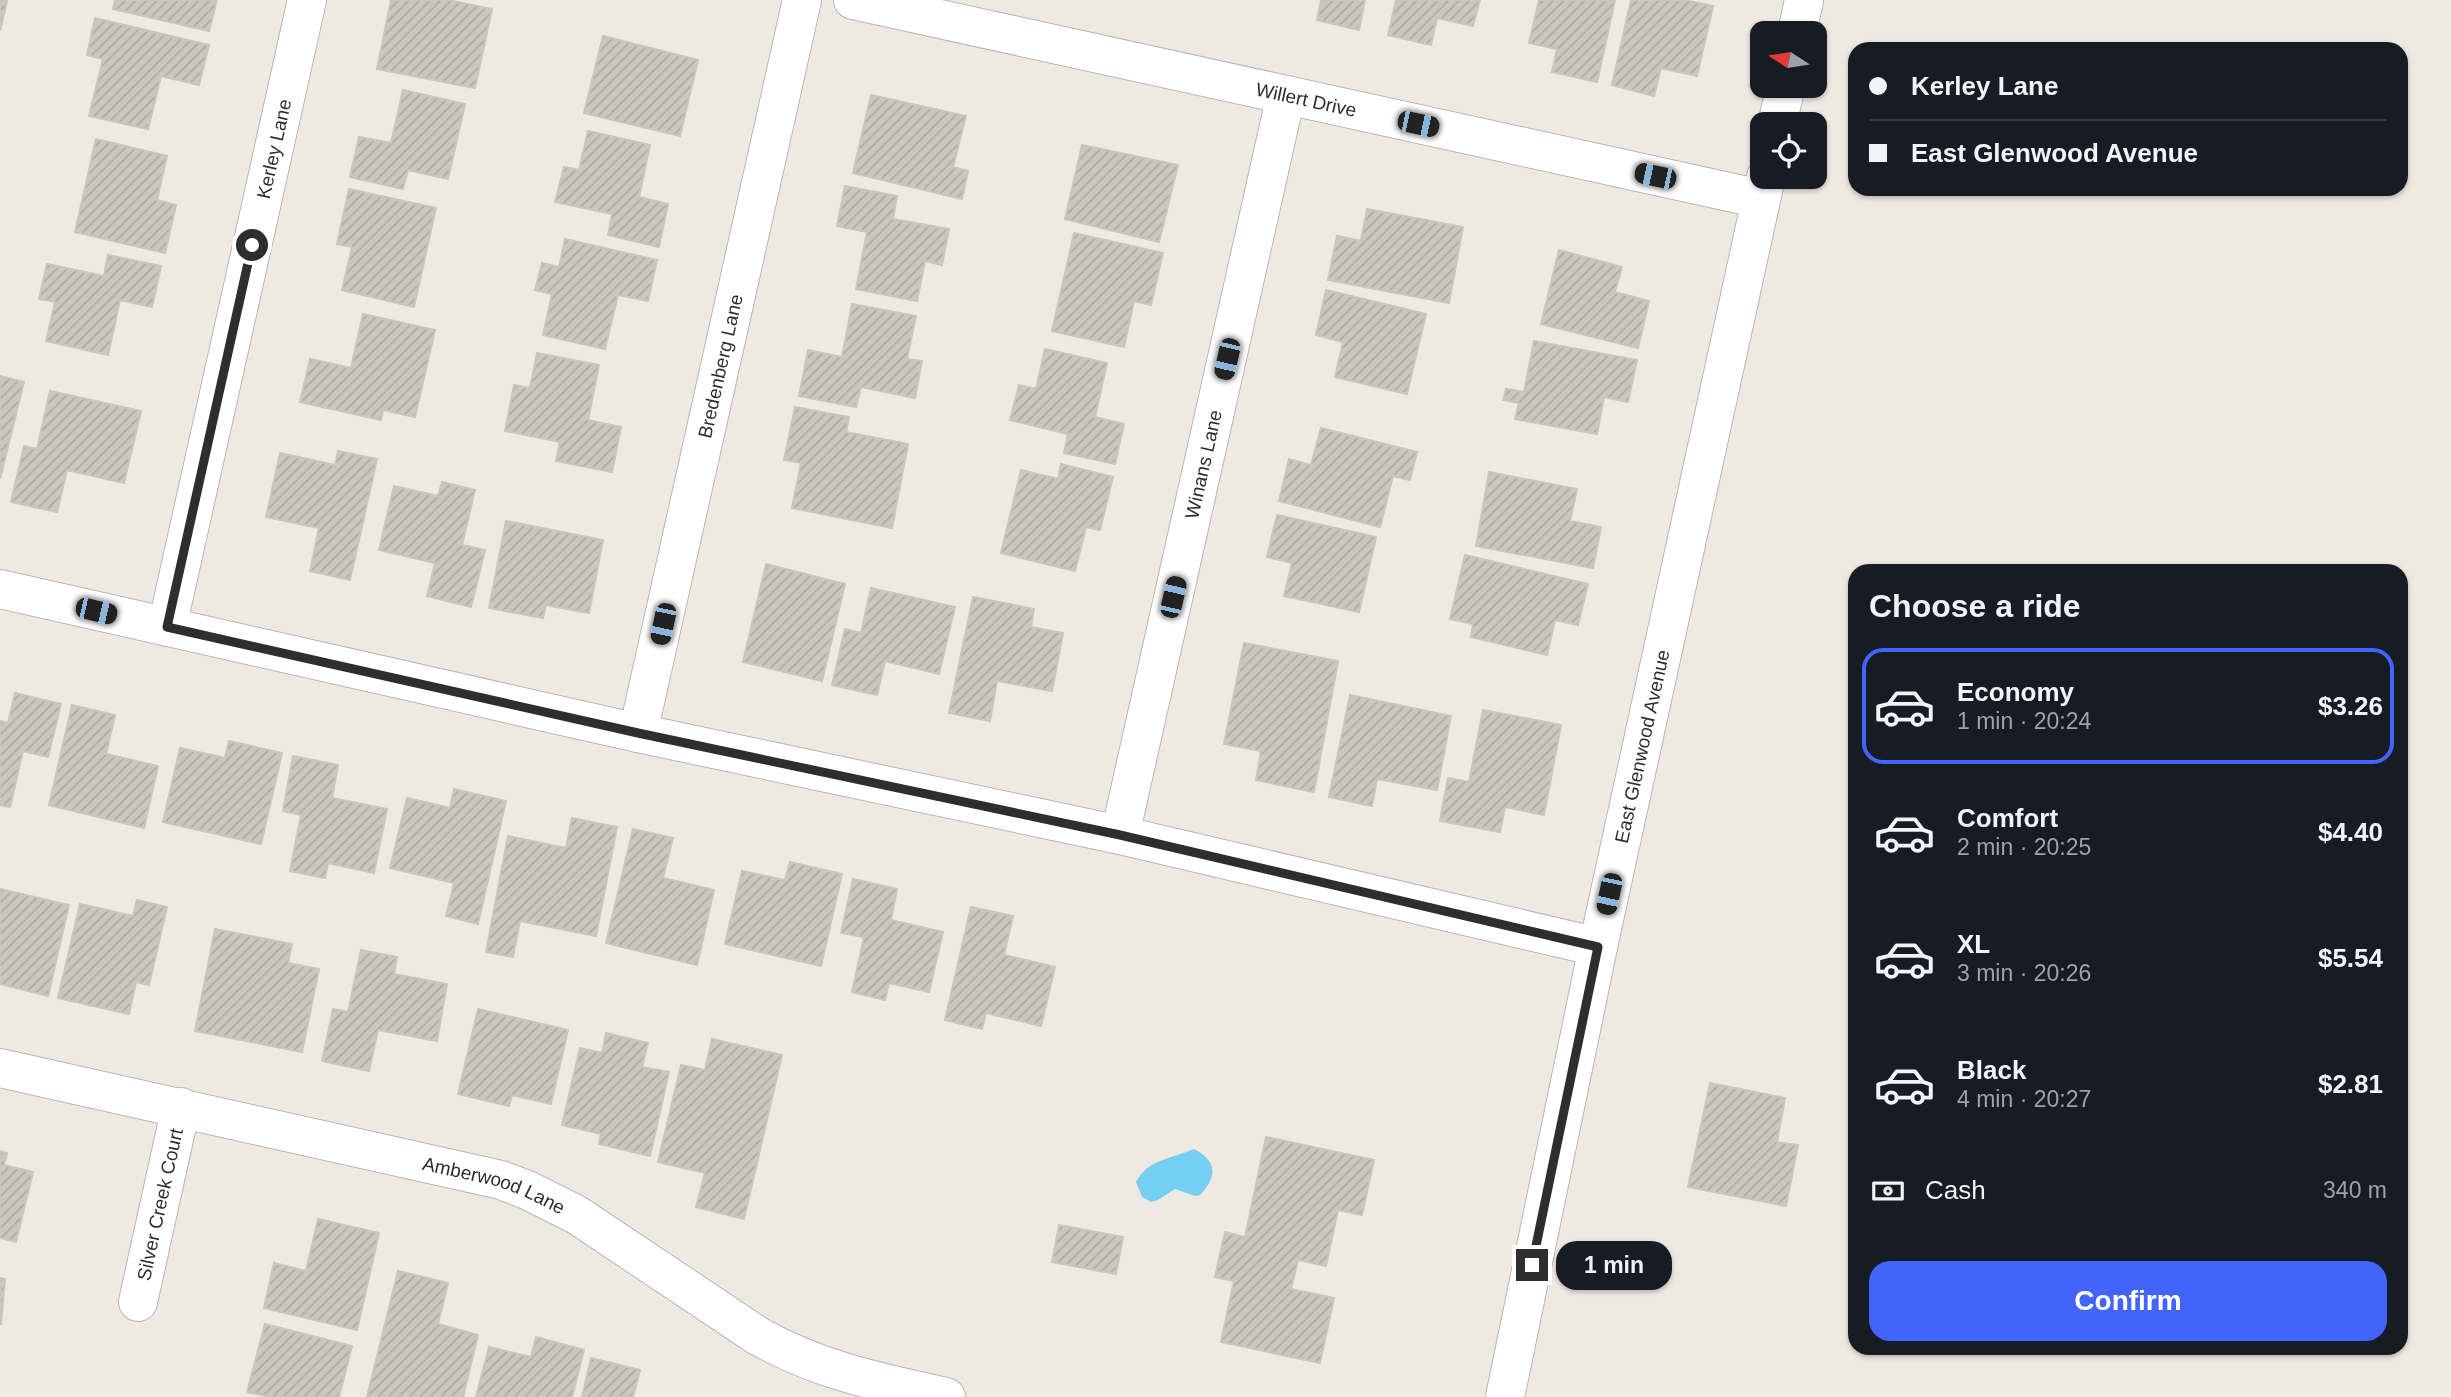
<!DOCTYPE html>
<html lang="en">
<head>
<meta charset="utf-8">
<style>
  :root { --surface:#171b24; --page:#20242c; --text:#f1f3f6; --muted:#9ea1a6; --line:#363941; --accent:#4264fb }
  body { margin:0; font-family:Helvetica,sans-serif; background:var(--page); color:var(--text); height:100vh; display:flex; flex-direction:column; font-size:26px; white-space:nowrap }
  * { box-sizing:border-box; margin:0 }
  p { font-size:23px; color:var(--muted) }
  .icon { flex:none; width:38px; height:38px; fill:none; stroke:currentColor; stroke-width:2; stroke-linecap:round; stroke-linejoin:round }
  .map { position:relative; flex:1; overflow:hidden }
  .sheet { position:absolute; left:1848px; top:564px; width:560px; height:791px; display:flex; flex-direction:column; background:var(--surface); border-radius:21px; box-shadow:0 2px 5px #0004 }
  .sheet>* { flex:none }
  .hud { position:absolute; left:1848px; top:42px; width:560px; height:154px; border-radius:21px; box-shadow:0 2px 5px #0004; display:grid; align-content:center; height:154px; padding:0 21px; background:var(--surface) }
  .needle { width:46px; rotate:282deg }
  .controls { position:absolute; left:1750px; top:21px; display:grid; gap:14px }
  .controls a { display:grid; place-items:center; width:77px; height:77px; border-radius:14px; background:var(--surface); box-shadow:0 2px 5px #0004; font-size:35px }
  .end { position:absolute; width:32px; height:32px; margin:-16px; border:9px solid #2e2e2e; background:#fff; box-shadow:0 0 0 4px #fff }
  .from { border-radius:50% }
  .bubble { position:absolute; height:49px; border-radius:21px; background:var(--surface); box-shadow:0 2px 5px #0004; font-size:23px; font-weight:700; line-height:49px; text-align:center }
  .car { position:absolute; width:21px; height:42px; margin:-21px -10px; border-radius:9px; box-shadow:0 0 5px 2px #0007; background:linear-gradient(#222 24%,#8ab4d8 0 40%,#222 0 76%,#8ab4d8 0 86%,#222 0) }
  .hud b { display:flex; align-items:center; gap:24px; height:66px; font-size:26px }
  .hud b+b { border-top:2px solid var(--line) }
  .hud i { width:18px; height:18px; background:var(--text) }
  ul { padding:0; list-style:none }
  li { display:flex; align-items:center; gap:21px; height:116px; margin:0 14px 10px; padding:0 7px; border:4px solid transparent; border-radius:21px }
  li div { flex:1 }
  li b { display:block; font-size:26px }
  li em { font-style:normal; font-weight:700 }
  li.current { border-color:var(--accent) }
  li>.icon { width:63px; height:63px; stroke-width:1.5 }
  h2 { padding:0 21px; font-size:32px; line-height:84px }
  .pay { display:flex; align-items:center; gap:18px; height:77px; padding:0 21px; font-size:26px }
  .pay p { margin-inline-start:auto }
  .cta { display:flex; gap:14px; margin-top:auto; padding:14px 21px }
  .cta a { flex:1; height:80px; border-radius:21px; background:var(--accent); color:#fff; font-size:28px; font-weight:700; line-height:80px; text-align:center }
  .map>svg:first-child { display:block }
</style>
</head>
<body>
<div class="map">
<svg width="2451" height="1397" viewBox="0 0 2451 1397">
  <defs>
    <pattern id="building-hatch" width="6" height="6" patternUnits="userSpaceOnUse" patternTransform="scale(1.75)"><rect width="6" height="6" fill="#cbc7bf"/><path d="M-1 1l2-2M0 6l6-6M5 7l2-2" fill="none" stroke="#afaba4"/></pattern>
  </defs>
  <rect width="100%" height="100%" fill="#efe9e1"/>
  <path fill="#75cff0" d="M1194,1149C1217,1161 1218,1176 1200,1195L1195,1196L1175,1189L1158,1200L1151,1202L1142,1197L1136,1182C1148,1159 1171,1159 1194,1149Z"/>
  <path fill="url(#building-hatch)" stroke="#cbc5ba" stroke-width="2" d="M0,0L7,1L0,31Z
    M115,0H217L209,31L113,9Z
    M391,0H448L492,9L475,88L377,69Z
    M1321,0H1365L1359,30L1317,20Z
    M1396,0H1480L1473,26L1437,18L1431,45L1388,35Z
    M1539,0H1615L1597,82L1552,72L1557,49L1529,43Z
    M1631,0H1685L1713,6L1697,76L1661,68L1654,96L1612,85Z
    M95,18L209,45L199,85L161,76L148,129L89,116L103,59L87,55Z
    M603,36L698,60L680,136L584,113Z
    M403,90L465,104L448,179L408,170L403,189L350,177L359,137L391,143Z
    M871,95L966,116L953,167L968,171L962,199L853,173Z
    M588,131L650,145L639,197L668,204L659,247L608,235L612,214L555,202L564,167L579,170Z
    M96,139L167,156L157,200L176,205L165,253L75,232Z
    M1082,145L1178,165L1159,242L1065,219Z
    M845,186L897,196L893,219L949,229L942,265L925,261L917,301L856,289L867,232L837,226Z
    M349,189L436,208L414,307L342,290L352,247L337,244Z
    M1367,209L1463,227L1449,303L1328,280L1337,236L1361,241Z
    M1074,233L1163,253L1151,305L1134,301L1124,347L1052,331Z
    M565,239L657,260L648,301L618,295L605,349L543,335L552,294L535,290L542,263L559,267Z
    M1559,250L1622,267L1615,292L1649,301L1638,348L1541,324Z
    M108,255L161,266L152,307L120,300L108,355L46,341L55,302L39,299L47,264L104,276Z
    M1326,290L1426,314L1407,394L1335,377L1343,342L1316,335Z
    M852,304L916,316L907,359L922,361L915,398L861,387L856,407L799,396L808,350L842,357Z
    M363,314L435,330L415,417L383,410L381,420L300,402L310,359L351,368Z
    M1534,341L1637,360L1628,402L1604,397L1597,434L1515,419L1519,403L1503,400L1506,389L1524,392Z
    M1045,349L1107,363L1095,417L1124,424L1115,464L1064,453L1068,434L1010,420L1019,385L1036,389Z
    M537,353L599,365L588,420L621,427L612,472L556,461L560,442L505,431L514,385L530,388Z
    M0,376L24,382L0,479Z
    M50,391L141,411L124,483L67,470L57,512L11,502L24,446L37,449Z
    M795,407L849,417L846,432L908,444L892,528L792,508L801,463L784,460Z
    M1321,428L1417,452L1410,480L1393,476L1380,527L1279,501L1289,459L1311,465Z
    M338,451L377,459L350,580L310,571L319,528L266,517L280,453L335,465Z
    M1061,464L1113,477L1100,530L1086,527L1075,571L1001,553L1021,470L1058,479Z
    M1489,472L1577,489L1570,521L1601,527L1593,568L1476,546Z
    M442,482L475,490L462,545L485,550L471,607L427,596L435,563L379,550L394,486L438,496Z
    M1277,515L1376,537L1359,612L1284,596L1292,563L1267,557Z
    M506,521L603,540L589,613L546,605L543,618L489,608Z
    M1465,555L1588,584L1578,625L1555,620L1547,655L1471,637L1473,624L1450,619Z
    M766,564L845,584L822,681L743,662Z
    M871,588L955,607L939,674L885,661L877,695L832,685L845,629L861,633Z
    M973,597L1034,609L1031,627L1063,633L1052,691L997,681L990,721L949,713Z
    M1244,643L1338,661L1314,792L1256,780L1261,751L1224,744Z
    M15,693L61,704L48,757L23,751L10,807L0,805V721L8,723Z
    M1350,695L1451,716L1437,790L1377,779L1372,806L1329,797Z
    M72,705L115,715L106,754L158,766L144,828L49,805Z
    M1483,710L1561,725L1544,815L1505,807L1500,832L1440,821L1448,778L1469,782Z
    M229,741L282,753L261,844L163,822L180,748L225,758Z
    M293,756L338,765L332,798L387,809L374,873L328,863L325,878L290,871L301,815L283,811Z
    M454,789L506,801L478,924L446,916L454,883L390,868L407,798L450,808Z
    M572,818L617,827L596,936L520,921L513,957L486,952L508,836L566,848Z
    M633,829L673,838L663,878L714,890L697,965L606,943Z
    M790,862L842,874L821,966L725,944L742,871L785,880Z
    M853,879L897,889L891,920L943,932L929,992L889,983L885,1000L852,992L864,937L841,933Z
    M0,889L69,905L48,996L0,984Z
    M137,900L167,907L149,985L136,982L129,1014L58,998L80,904L133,916Z
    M971,907L1013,916L1004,955L1055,967L1041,1026L986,1013L982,1029L945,1020Z
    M215,929L292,944L288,963L319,969L302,1052L195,1031Z
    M361,950L397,957L394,974L447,984L437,1041L378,1030L369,1071L322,1061L333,1009L348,1012Z
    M478,1009L568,1030L551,1104L512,1095L509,1106L458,1094Z
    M606,1033L648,1043L642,1067L669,1072L650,1156L599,1144L601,1134L562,1125L580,1048L602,1053Z
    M712,1039L782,1055L744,1219L696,1207L705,1173L658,1162L681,1065L705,1070Z
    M1710,1083L1785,1098L1777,1142L1798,1145L1786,1206L1688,1187Z
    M1266,1137L1374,1160L1362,1215L1338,1210L1326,1266L1298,1260L1291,1289L1334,1298L1320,1363L1221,1342L1234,1281L1215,1277L1225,1232L1245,1237Z
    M0,1151L7,1153L4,1165L33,1172L16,1242L0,1238Z
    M318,1219L379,1233L357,1330L264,1308L274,1263L306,1271Z
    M1059,1225L1123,1237L1116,1274L1052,1262Z
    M398,1271L448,1283L438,1324L478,1335L463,1397H367Z
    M0,1278L5,1279L1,1324H0Z
    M265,1324L352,1346L339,1397H270L247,1392Z
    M536,1337L584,1350L572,1397H476L489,1347L531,1357Z
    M591,1358L640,1370L633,1397H582Z"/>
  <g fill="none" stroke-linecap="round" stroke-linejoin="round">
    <defs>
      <g id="minor">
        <path id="s1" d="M853,0L1761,199"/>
        <path d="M1797,33L1804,0"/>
        <path d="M1777,124L1786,86"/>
        <path d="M0,589L638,733L1120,835L1598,947"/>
        <path id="s2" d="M167,627L307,0"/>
        <path id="s3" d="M638,733L802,0"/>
        <path id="s4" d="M1120,835L1286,95"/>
        <path id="s5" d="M0,1068L501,1180L527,1190L577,1215L758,1336C821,1371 878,1382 946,1397"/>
        <path id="s6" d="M138,1302L181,1107"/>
        <path id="s7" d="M1505,1397L1598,947L1766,177"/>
      </g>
    </defs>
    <use href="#minor" stroke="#b4b7c1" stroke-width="40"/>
    <use href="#minor" stroke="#fff" stroke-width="38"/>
  </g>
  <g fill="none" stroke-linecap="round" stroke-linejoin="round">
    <path stroke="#2e2e2e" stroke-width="9" d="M252,245L167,627L638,733L1120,835L1598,947L1532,1265"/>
  </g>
  <g text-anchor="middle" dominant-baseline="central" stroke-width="5" stroke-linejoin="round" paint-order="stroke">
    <g font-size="19" fill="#2e2e2e" stroke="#fff">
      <text stroke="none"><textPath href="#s1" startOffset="464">Willert Drive</textPath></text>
      <text stroke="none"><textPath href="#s2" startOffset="490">Kerley Lane</textPath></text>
      <text stroke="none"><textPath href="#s3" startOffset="376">Bredenberg Lane</textPath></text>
      <text stroke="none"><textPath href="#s4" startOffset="380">Winans Lane</textPath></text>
      <text stroke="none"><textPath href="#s7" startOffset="665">East Glenwood Avenue</textPath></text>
      <text stroke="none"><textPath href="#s5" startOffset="508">Amberwood Lane</textPath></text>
      <text stroke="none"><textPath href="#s6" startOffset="100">Silver Creek Court</textPath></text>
    </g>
  </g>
</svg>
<div class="controls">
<a><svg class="needle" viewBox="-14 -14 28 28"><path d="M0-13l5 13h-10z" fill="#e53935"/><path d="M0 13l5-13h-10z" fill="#9ea1a6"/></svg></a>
<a><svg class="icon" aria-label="locate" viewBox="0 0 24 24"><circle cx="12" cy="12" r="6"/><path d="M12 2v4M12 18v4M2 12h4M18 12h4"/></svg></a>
</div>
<i class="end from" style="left:252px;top:245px"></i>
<i class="end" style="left:1532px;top:1265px"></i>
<div class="bubble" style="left:1556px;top:1241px;width:116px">1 min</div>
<i class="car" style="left:1418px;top:124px;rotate:102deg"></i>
<i class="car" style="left:1655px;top:176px;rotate:282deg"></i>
<i class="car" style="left:1227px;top:359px;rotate:193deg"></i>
<i class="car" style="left:1173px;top:597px;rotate:13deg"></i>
<i class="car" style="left:96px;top:611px;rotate:103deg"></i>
<i class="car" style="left:663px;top:624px;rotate:192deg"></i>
<i class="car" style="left:1609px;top:894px;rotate:192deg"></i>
<div class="hud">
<b><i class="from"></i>Kerley Lane</b>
<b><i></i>East Glenwood Avenue</b>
</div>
<section class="sheet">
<h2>Choose a ride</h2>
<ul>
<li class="current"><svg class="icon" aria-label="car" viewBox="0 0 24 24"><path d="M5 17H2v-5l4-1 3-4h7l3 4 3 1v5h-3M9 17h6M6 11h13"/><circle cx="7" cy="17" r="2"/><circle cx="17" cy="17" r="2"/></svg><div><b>Economy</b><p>1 min · 20:24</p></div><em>$3.26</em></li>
<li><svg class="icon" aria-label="car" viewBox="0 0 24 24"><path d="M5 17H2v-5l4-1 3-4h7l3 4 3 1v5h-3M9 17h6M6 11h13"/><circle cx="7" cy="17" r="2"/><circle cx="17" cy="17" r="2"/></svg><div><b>Comfort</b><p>2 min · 20:25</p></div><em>$4.40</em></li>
<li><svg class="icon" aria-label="car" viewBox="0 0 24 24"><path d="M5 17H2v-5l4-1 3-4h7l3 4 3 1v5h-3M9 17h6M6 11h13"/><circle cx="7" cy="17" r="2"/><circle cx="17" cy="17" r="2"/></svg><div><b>XL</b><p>3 min · 20:26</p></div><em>$5.54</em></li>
<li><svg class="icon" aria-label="car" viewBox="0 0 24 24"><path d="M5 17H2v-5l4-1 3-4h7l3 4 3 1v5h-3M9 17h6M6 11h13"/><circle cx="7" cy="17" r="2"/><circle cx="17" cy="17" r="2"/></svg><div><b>Black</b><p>4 min · 20:27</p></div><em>$2.81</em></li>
</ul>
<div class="pay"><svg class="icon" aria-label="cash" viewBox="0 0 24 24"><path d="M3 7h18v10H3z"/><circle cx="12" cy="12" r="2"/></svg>Cash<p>340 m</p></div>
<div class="cta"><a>Confirm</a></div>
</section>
</div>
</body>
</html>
